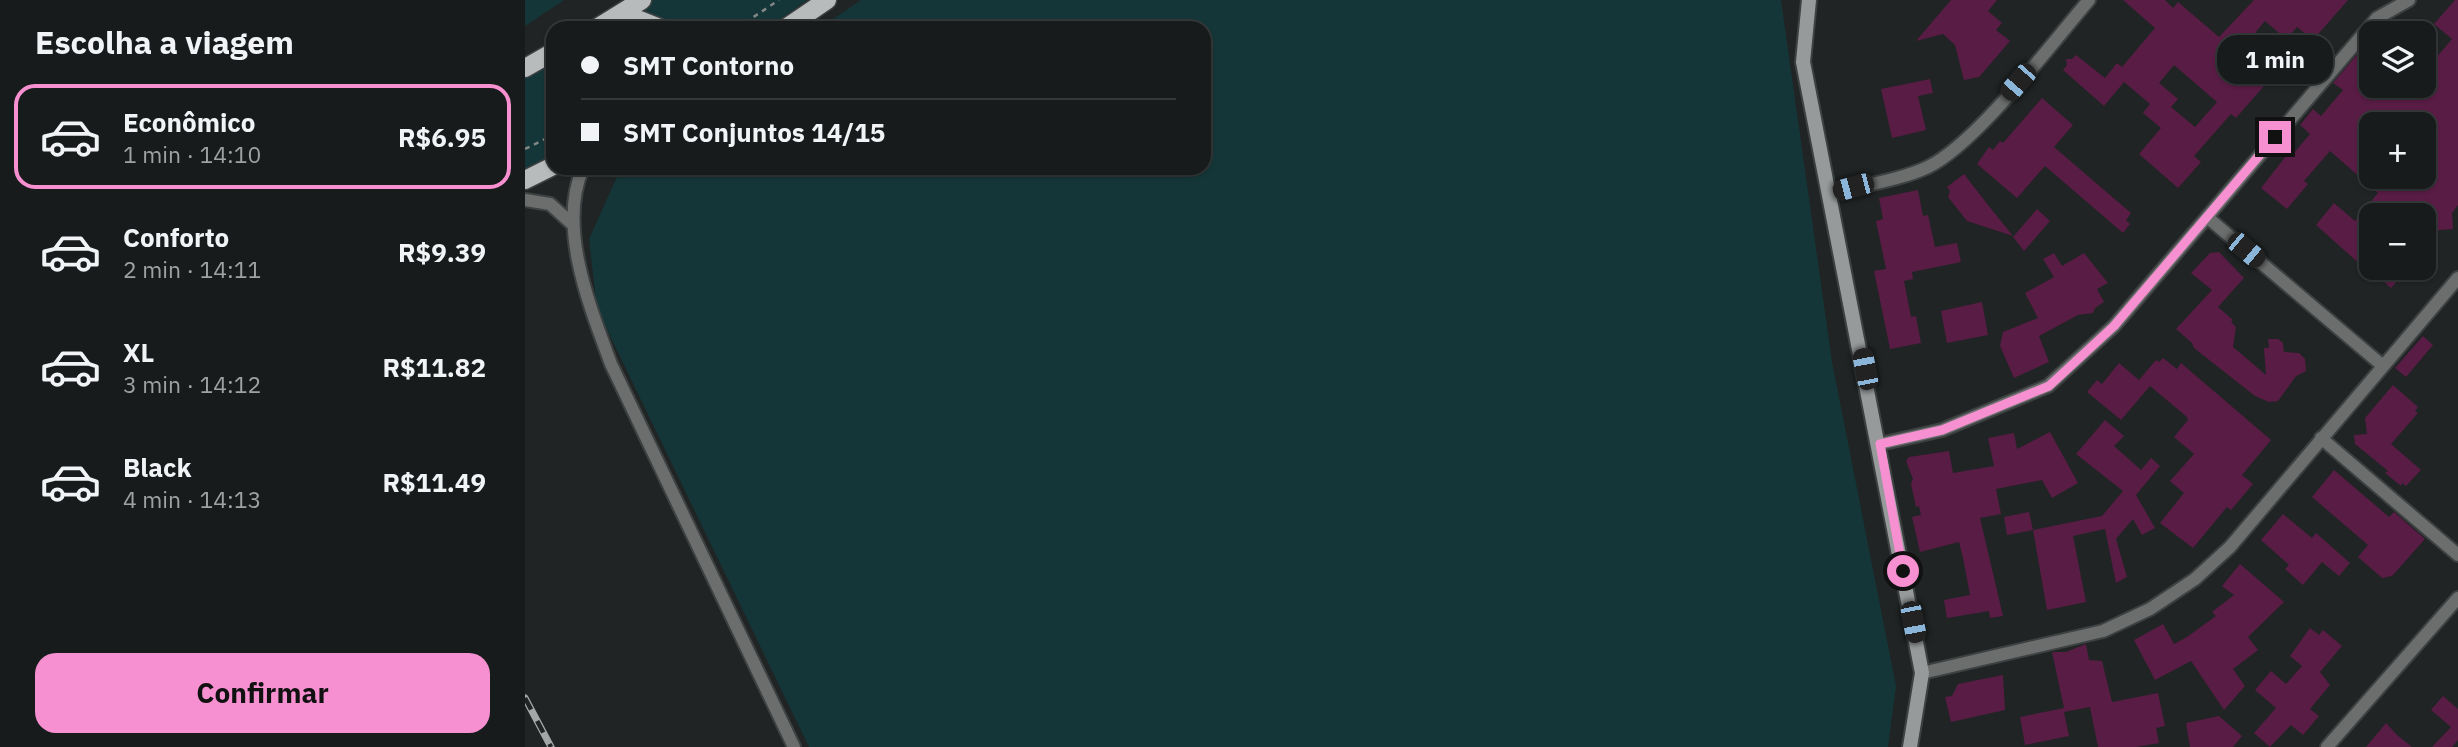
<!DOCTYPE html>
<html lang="pt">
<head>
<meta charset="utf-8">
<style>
  :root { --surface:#181b1b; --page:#212424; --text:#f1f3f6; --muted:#9fa1a3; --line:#36393a; --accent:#f690d0 }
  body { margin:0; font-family:"IBM Plex Sans",sans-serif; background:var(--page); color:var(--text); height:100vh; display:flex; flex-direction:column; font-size:26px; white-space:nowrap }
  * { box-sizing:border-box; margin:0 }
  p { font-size:23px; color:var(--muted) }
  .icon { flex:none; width:38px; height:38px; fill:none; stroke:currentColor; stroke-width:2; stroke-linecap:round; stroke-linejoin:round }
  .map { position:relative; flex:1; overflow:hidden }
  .sheet { display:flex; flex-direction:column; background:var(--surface); width:525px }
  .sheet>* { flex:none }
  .banner { position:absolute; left:21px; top:21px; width:665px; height:154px; border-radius:21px; box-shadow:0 2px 5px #0004,0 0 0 2px var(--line); display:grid; align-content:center; height:154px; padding:0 35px; background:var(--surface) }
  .fabs { position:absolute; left:1834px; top:21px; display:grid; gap:14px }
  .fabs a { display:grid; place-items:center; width:77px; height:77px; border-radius:14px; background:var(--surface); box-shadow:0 2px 5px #0004,0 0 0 2px var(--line); font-size:35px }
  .end { position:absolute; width:32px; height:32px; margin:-16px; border:9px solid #f690d0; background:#111; box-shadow:0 0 0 4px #111 }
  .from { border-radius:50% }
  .bubble { position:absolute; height:49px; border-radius:21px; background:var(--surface); box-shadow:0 2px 5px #0004,0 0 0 2px var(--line); font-size:23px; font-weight:800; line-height:49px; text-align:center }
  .car { position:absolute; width:21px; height:42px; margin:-21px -10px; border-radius:9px; box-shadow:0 0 5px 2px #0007; background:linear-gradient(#222 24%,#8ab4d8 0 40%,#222 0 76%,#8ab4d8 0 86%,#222 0) }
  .banner b { display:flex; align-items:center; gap:24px; height:66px; font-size:26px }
  .banner b+b { border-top:2px solid var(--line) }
  .banner i { width:18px; height:18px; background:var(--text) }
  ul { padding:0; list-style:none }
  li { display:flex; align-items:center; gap:21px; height:105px; margin:0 14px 10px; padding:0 21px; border:4px solid transparent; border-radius:21px }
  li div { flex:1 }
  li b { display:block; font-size:26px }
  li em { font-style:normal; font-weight:800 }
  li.active { border-color:var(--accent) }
  li>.icon { width:63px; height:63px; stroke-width:1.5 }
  h2 { padding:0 35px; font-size:32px; line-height:84px }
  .action { display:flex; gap:14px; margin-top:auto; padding:14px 35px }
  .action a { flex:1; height:80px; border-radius:21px; background:var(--accent); color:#111; font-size:28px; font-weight:800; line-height:80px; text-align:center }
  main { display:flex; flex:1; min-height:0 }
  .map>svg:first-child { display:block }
</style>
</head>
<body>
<main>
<section class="sheet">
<h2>Escolha a viagem</h2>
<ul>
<li class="active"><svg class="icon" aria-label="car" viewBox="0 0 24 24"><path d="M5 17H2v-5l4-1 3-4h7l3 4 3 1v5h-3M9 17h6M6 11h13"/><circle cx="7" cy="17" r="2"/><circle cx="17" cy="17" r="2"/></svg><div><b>Econômico</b><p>1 min · 14:10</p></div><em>R$6.95</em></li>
<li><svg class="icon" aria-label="car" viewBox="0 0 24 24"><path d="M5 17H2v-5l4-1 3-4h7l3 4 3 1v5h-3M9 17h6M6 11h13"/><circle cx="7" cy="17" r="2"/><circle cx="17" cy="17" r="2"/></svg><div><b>Conforto</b><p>2 min · 14:11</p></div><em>R$9.39</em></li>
<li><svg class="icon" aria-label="car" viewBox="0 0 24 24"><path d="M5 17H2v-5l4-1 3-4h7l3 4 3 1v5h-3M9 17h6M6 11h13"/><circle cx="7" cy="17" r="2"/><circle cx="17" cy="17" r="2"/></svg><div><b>XL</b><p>3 min · 14:12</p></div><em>R$11.82</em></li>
<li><svg class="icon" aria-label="car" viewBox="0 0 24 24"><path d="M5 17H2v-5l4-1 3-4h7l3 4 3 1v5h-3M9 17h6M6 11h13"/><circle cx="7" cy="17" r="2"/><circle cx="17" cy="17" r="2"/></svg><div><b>Black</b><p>4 min · 14:13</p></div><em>R$11.49</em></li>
</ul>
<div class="action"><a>Confirmar</a></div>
</section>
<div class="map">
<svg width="1933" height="747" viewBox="0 0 1933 747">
  <rect width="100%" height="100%" fill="#202424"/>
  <path fill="#153638" d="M0,0H39L0,26Z
    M117,0H282L243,28H138L112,18Z
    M336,0H1256L1307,362L1371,686L1363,747H284L72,309L64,239L96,168H679V28H295Z
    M28,51V166L0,181V65Z"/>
  <path fill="#591c45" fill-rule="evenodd" d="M1426,0H1472L1463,11L1477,23L1471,30L1485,41L1454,77L1439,80L1430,45L1418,34L1391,41Z
    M1598,0H1640L1648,8L1653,2L1694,37L1729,0H1823L1788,40L1772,27L1761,39L1740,21L1720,45L1751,72L1711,118L1706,114L1669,156L1676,162L1653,188L1614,154L1636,128L1618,113L1625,104L1599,82L1579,106L1538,70L1542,65L1541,59H1547L1551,55L1580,78L1592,63L1597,67L1630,28ZM1649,65L1692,102L1670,127L1646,107L1653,99L1634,83Z
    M1930,0H1933V205L1927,213L1928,229L1914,230L1899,248V215H1846V268H1883L1866,288L1846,270V274L1791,225L1809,203L1830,221L1853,193L1805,151L1779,181L1783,184L1762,209L1736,188L1765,151L1768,154L1785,134L1775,125L1788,109L1796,116L1818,90L1808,83L1846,38V86H1862L1876,98L1887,86H1899V72L1927,39L1909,24ZM1846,124H1899V177H1846Z
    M1405,79L1408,93L1393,96L1401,130L1367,138L1356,89Z
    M1517,98L1548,125L1529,147L1606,213L1601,220L1605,224L1598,233L1520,166L1492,198L1452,164L1464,147L1468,150L1475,141L1478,143Z
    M1439,174L1463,205L1488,236L1442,221L1423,197L1425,191L1422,187Z
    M1393,190L1398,216L1403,215L1410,247L1432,243L1436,262L1387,272L1388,279L1379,281L1386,317L1391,316L1396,343L1365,349L1349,271L1361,269L1351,221L1358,219L1354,198Z
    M1512,209L1525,221L1499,251L1488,237Z
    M1694,252L1719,278L1693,307L1708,320L1706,322L1711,327L1708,347L1741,375L1739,348H1744L1743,339H1753L1758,343L1759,352L1774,353L1780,359L1781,371L1771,376L1753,401L1744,402L1730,396L1669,348L1667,343L1651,329L1687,290L1666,273L1685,253Z
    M1529,253L1537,266L1559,253L1583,283L1572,289L1579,302L1570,308L1568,313L1553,315L1514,336L1524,362L1489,378L1475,346L1478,332L1513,318L1500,293L1529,277L1518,259Z
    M1457,302L1463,335L1422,343L1416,311Z
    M1898,336L1908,345L1881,377L1870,368Z
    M1638,358L1652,369L1656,363L1746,440L1717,475L1728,484L1706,510L1702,507L1668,548L1635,523L1659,493L1645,481L1669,454L1649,437L1663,420L1662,417L1625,386L1596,420L1562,392L1572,380L1577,384L1594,363L1614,380L1631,360L1634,362Z
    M1868,385L1893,407L1890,411L1893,413L1866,444L1896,470L1881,486L1877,483L1876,486L1860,473L1863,471L1830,444L1829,435L1842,434L1840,418Z
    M1580,420L1599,436L1589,446L1616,470L1626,458L1635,466L1611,495L1630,528L1617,535L1608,519L1591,539L1602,577L1591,583L1580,529L1548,536L1561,602L1522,610L1508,530L1577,516L1598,491L1551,454Z
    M1525,432L1553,483L1527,498L1517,480L1471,489L1476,514L1455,518L1478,616L1465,618L1464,611L1422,618L1419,600L1445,595L1438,558L1434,542L1395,552L1387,517L1396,515L1394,506L1391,507L1386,484L1388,479L1381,461L1384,457L1424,451L1428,473L1469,466L1463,438L1489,433L1492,449Z
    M1809,470L1864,517L1869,512L1900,539L1867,576L1857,578L1833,557L1843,545L1787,497Z
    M1504,512L1508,530L1482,535L1479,517Z
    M1758,514L1787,538L1791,533L1825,563L1814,576L1797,562L1778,585L1760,569L1764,565L1736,540Z
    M1715,564L1759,602L1723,637L1733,650L1708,669L1720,686L1699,710L1666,661L1630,680L1609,640L1638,624L1649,644L1662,637L1691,616L1687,612L1709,595L1697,586Z
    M1785,628L1794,635L1798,630L1817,646L1795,672L1805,685L1785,709L1794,716L1778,735L1766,725L1745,747L1729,733L1751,708L1730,690L1746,671L1761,684L1777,666L1765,656Z
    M1561,644L1564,660L1577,661L1587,702L1633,693L1640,726L1631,728L1634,743L1611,747H1573L1565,707L1539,712L1544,736L1500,745L1495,717L1539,708L1527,652H1541Z
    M1478,675L1480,710L1426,722L1420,697L1427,696L1433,684Z
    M1918,696L1933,709V740L1927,747H1907L1926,727L1906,710Z
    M1694,716L1717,736L1708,747H1665L1661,723Z
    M1861,723L1872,735L1887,747H1841Z"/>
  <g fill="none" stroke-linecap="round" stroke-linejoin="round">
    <defs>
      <path id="street" d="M58,168C32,227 65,307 86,364L269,747
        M1304,194C1334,186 1376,180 1403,167C1452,143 1526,44 1564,0
        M0,200L25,204L46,223
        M1682,217L1858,366
        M1796,438L1933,555
        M1355,444L1417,430L1523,386L1589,326L1852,18L1884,0
        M1397,673L1578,631L1625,609L1670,579L1705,547L1933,278
        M1802,747L1933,598"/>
      <path id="secondary" d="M1284,0L1278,62L1397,673L1385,747"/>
      <path id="primary" d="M87,19L115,20L135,28
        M72,28L117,0
        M261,28L302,0
        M0,68L28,52
        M0,180L28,166"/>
    </defs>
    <use href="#street" stroke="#3d4141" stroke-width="16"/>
    <use href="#secondary" stroke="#3d4141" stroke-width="18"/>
    <use href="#primary" stroke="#3d4141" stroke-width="21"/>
    <path stroke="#838686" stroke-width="2.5" stroke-dasharray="5 5" stroke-linecap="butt" d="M212,28L254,0
      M0,149L28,135"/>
    <use href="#street" stroke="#6c6e6e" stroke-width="12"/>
    <use href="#secondary" stroke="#969a9a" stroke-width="14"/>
    <use href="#primary" stroke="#b7bbbb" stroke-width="18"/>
    <defs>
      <path id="rail" d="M0,698L26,747"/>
    </defs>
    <use href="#rail" stroke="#a4a7a7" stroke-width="7"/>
    <use href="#rail" stroke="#202424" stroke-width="4.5" stroke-dasharray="13" stroke-linecap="butt"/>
  </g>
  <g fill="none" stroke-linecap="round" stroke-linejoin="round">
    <path stroke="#f690d0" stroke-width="9" d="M1378,571L1355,444L1417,430L1524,386L1589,326L1750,137"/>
  </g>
</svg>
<div class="fabs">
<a><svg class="icon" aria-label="layers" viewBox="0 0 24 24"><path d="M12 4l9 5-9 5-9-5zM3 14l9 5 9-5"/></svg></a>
<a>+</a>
<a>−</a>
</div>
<i class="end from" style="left:1378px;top:571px"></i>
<i class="end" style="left:1750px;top:137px"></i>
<div class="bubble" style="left:1692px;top:35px;width:116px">1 min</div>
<i class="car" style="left:1493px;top:82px;rotate:221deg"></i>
<i class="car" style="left:1328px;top:187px;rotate:255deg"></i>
<i class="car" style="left:1721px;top:250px;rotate:130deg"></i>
<i class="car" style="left:1340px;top:369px;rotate:349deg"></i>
<i class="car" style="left:1388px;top:622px;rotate:169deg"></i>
<div class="banner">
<b><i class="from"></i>SMT Contorno</b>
<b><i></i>SMT Conjuntos 14/15</b>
</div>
</div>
</main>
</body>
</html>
